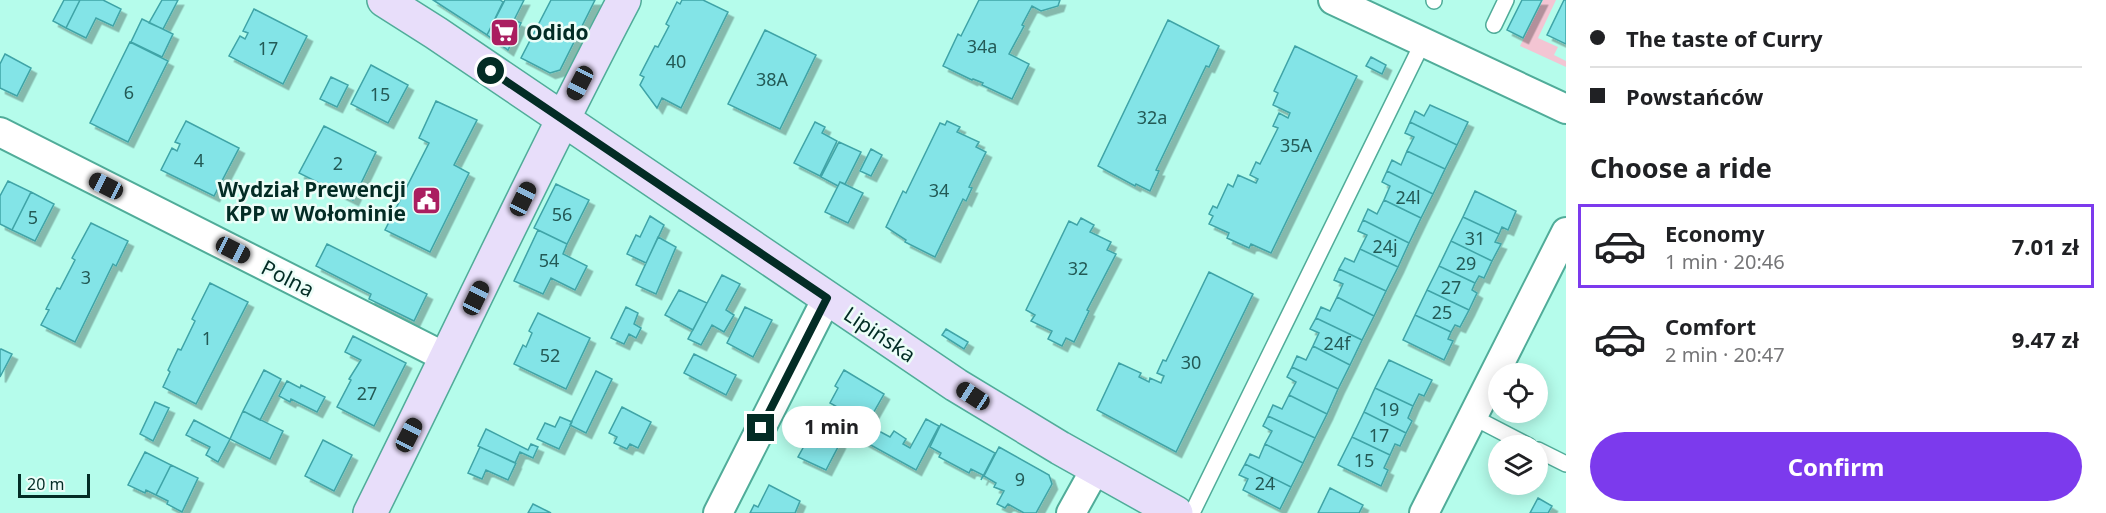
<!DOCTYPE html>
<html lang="en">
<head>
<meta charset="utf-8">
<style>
  :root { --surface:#fff; --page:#f2f2f2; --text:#202124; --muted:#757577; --line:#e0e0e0; --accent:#7c3aed }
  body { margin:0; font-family:"Noto Sans",sans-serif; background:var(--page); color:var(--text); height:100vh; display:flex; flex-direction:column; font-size:22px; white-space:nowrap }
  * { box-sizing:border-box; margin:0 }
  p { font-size:20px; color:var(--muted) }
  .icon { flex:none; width:33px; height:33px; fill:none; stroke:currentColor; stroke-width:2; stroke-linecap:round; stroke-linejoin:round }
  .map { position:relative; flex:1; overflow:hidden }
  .panel { display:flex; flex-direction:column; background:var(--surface); width:540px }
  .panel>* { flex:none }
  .banner { display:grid; align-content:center; height:132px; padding:0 24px; background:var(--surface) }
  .fabs { position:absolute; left:1488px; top:363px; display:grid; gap:12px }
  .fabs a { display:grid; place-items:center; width:60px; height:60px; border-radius:50%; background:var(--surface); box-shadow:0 3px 15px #0003; font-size:30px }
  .scale { position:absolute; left:18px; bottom:15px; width:72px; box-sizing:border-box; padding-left:6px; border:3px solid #032c25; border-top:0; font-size:16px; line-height:21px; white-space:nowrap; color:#032c25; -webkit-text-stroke:4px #ecfdf8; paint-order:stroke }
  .end { position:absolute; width:27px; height:27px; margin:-14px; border:8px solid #032c25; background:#fff; box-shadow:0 0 0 3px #fff }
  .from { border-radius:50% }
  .bubble { position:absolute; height:42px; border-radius:21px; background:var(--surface); box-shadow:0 3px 15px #0003; font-size:20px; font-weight:700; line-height:42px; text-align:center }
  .car { position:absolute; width:18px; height:36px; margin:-18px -9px; border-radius:8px; box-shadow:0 0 4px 2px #0007; background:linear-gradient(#222 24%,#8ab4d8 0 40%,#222 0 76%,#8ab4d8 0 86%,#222 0) }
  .banner b { display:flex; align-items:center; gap:21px; height:57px; font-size:22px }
  .banner b+b { border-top:2px solid var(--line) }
  .banner i { width:15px; height:15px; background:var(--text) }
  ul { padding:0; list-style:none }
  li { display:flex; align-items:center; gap:18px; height:84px; margin:0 12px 9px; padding:0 12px; border:3px solid transparent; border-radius:0px }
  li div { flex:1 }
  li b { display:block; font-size:22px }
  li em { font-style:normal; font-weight:700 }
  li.active { border-color:var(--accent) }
  li>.icon { width:54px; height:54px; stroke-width:1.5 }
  h2 { padding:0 24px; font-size:27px; line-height:72px }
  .button { display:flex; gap:12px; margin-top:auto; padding:12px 24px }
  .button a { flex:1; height:69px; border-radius:36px; background:var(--accent); color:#fff; font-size:24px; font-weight:700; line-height:69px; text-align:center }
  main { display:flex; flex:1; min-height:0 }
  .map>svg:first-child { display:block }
</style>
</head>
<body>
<main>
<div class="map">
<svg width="1566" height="513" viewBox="0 0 1566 513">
  <defs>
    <filter id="shadow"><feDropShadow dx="5.5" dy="5.5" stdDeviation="0" flood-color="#0004"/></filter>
  </defs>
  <rect width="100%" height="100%" fill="#b5fceb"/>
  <path fill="#f3c5d3" d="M1543,0H1556L1538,38L1558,47L1554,55L1566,61V67L1520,46Z"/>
  <path fill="#83e4e7" stroke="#3fa4a7" stroke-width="1.5" filter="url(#shadow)" d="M64,0H80L66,28L53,21Z
    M80,0H103L121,9L113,26L96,18L86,38L66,28Z
    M162,0H178L163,29L149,23Z
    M433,0H500L503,2L487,35Z
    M505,0H524L514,20L521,23L508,50L487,35Z
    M551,0H595L560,70L550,73L521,58Z
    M682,0H703L728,12L681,108L662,98L657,108L640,85L644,77L640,75L655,46L658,47L669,26L666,24L677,2L680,4Z
    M979,0H1060L1058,6L1041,11L1032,6L1022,25L1024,26L1009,54L1029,64L1012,99L982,85L983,83L973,79L972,80L943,66L958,34L961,36Z
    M1522,0H1542L1523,38L1507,30Z
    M1564,0H1566V44L1547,35Z
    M254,9L307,36L283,84L229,56L240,36L245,39L248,33L243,31Z
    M142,19L173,34L162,57L131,42Z
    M1168,20L1219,46L1209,67L1206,66L1156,170L1159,171L1150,191L1136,184L1135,186L1098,166Z
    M765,30L816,55L780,129L728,104Z
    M130,42L168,61L128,142L90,123Z
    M1295,46L1357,76L1271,253L1251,244L1249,248L1227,238L1229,233L1209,224L1213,216L1209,214L1213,206L1217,208L1228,184L1233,187L1238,175L1256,183L1258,179L1250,175L1256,162L1260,164L1278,128L1273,126L1279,113L1288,118L1290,113L1273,105L1278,93L1274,91Z
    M5,54L31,68L17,96L0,88V64Z
    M1371,57L1386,65L1382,74L1366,66Z
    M371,65L408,85L388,123L351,104Z
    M331,77L348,85L337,107L320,99Z
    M436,101L477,120L454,165L469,173L430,252L385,230L429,143L419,138Z
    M1430,105L1468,122L1457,145L1410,122L1415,111L1424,116Z
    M186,121L239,148L214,196L161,170L172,148L177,151L180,144L175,142Z
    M947,121L960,127L957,132L979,142L976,147L986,152L969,187L972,188L966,201L963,199L935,257L905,242L906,240L886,227L903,191L906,193L940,123L945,125Z
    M815,122L825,127L822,133L837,141L820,176L794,163Z
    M1410,122L1457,145L1445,169L1407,151L1414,137L1405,133Z
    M324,126L376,152L353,200L299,173Z
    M839,142L861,152L845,184L840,182L838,186L821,177Z
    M871,149L882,155L871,176L860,171Z
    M1407,151L1445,169L1433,194L1387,171L1392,160L1401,165Z
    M1387,171L1433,194L1421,218L1384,200L1390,186L1382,182Z
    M8,181L31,192L12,230L0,224V196Z
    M840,182L863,193L848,223L825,212Z
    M556,184L589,200L567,244L534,228Z
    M1475,191L1516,211L1508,230L1502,227L1499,234L1463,217Z
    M31,192L54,204L35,241L12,230Z
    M1384,200L1421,218L1409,243L1363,220L1368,209L1377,214Z
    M650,216L664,225L646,263L627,254L636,235L640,237Z
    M1463,217L1499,234L1495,242L1501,244L1492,261L1451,241Z
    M1081,218L1094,225L1090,232L1111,242L1107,250L1116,254L1087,310L1089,311L1074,342L1066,338L1062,346L1048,339L1052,331L1031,321L1035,315L1026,310L1069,221L1077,225Z
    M1363,220L1409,243L1398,267L1360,249L1367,235L1358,231Z
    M91,223L128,241L116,266L113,264L75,342L41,325L49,310L46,309L57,288L60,289L75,260L72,258Z
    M538,230L567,244L563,254L587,266L575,290L551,278L543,294L514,281Z
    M658,237L676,247L656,294L636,285Z
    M1451,241L1492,261L1484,278L1479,276L1475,283L1439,266Z
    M327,244L427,294L414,321L369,299L371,294L316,266Z
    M1360,249L1398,267L1386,291L1339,269L1345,258L1354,262Z
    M1439,266L1475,283L1472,290L1477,293L1469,310L1427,290Z
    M1339,269L1386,291L1374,316L1337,297L1343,284L1334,280Z
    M1209,272L1253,294L1176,452L1097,410L1119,363L1141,373L1139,377L1149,382L1150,378L1161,383L1164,376L1157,373L1163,360L1166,361Z
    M722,275L740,284L726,310L734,315L724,332L712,325L701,345L688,339Z
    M210,283L248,302L196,404L163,387L170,372L168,370L178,349L181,350L195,321L192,319Z
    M679,290L707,303L693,330L665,315Z
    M1427,290L1469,310L1460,327L1455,325L1451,332L1415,315Z
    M1337,297L1374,316L1362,340L1316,318L1321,307L1330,311Z
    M626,307L638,313L634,324L641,328L636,338L629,334L624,344L611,338Z
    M745,307L772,320L753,357L727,343Z
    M538,313L590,338L566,389L514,364L523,345L526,347L532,333L529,331Z
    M1415,315L1451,332L1448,339L1453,341L1444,360L1403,340Z
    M1316,318L1362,340L1350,365L1313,346L1319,333L1310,329Z
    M946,329L968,342L964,349L942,335Z
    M353,336L406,363L374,426L337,407L351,380L349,379L361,360L345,352Z
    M1313,346L1350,365L1338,389L1292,367L1297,356L1306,360Z
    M1,349L12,354L0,377V350Z
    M694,354L736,375L726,395L684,373Z
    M1389,360L1432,380L1424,396L1419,394L1413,406L1375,388Z
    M1292,367L1338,389L1327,414L1289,395L1296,382L1287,377Z
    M264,370L281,379L260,420L243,411Z
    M844,370L884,394L867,424L830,403L838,388L835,386Z
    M596,371L612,379L586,433L570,425Z
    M287,381L300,388L301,385L325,397L317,412L291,399L290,402L279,396Z
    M1375,388L1413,406L1408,418L1412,421L1406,433L1364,412Z
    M1289,395L1327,414L1315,438L1268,416L1273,405L1282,409Z
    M155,402L169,408L153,441L140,434Z
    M622,407L651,422L638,448L630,444L627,449L614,443L617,437L609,433Z
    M243,411L283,431L270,459L230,439Z
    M1364,412L1406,433L1400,446L1395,444L1390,455L1352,437Z
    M1268,416L1315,438L1303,463L1265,444L1272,431L1263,426Z
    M560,417L572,422L559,449L537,439L545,423L555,427Z
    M926,419L939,426L916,470L858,438L866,424L890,437L894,431L906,439L903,444L910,448Z
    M194,420L230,439L218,462L206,455L210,447L186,435Z
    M941,424L995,453L981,480L983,475L971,469L969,473L939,457L941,453L930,447Z
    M486,429L528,450L531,444L538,447L533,458L520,452L515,463L478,446Z
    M813,430L840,443L826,470L798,457Z
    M1352,437L1390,455L1384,468L1388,470L1381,486L1338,465Z
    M323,440L352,455L334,491L305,476Z
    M1265,444L1303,463L1291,487L1245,464L1250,454L1259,458Z
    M480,447L516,463L508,480L486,470L482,479L468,473Z
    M999,447L1049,475L1052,484L1036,513H1024L1008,504L1005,508L997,504L1004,491L994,487L996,483L984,476Z
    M145,452L171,465L156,495L146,490L145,493L128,485Z
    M1245,464L1291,487L1280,509L1243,490L1248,479L1239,475Z
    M171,465L198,478L182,512L167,504L168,501L156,495Z
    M769,485L800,501L795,513H750L754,505L758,507Z
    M1330,488L1363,505L1359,513H1318Z
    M1538,498L1552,506L1548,513H1530Z
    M533,504L551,513H528Z"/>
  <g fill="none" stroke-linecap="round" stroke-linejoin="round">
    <defs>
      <path id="lane" d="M1434,1V0
        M1494,25L1506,0
        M1473,417L1529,446
        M1538,450L1566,464
        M1192,513L1423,42"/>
      <path id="street" d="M1333,0L1566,109
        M0,132L447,358
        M718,513L827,298
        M1071,513L1096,468
        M1424,513L1566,232"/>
      <path id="secondary" d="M384,0L436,33L956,385L1060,448L1176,513
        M370,513C455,342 535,169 624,0"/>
    </defs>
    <use href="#lane" stroke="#50ac99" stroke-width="18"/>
    <use href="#street" stroke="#50ac99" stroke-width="32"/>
    <use href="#secondary" stroke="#50ac99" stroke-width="36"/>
    <use href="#lane" stroke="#fff" stroke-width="15"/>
    <use href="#street" stroke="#fff" stroke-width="28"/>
    <use href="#secondary" stroke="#e8defa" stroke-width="33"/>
  </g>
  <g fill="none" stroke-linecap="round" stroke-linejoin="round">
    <path stroke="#032c25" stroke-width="8" d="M491,71L827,298L761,428"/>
  </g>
  <defs>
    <symbol id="supermarket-square" viewBox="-11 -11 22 22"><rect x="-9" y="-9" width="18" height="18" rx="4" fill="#aa1e60" stroke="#ecfdf8"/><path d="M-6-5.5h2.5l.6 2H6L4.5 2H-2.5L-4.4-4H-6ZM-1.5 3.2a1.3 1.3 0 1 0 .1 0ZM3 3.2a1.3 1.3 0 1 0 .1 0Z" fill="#fff"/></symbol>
    <symbol id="civic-square" viewBox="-11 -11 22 22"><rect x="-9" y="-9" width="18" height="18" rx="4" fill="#aa1e60" stroke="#ecfdf8"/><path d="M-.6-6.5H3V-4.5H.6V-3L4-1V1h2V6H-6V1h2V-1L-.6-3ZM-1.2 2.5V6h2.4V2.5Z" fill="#fff"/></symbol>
  </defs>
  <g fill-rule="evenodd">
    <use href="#supermarket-square" x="488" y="16" width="33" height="33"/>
    <use href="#civic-square" x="410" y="184" width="33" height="33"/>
  </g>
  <g text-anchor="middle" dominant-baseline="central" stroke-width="5" stroke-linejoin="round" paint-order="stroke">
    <g font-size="18" fill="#235a56">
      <text x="982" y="46">34a</text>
      <text x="268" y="48">17</text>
      <text x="676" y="61">40</text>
      <text x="772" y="79">38A</text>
      <text x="129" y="92">6</text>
      <text x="380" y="94">15</text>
      <text x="1152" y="117">32a</text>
      <text x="1296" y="145">35A</text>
      <text x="199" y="160">4</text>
      <text x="338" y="163">2</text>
      <text x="939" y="190">34</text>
      <text x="1408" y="197">24l</text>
      <text x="562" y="214">56</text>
      <text x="33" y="217">5</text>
      <text x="1475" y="238">31</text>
      <text x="1385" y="246">24j</text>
      <text x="549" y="260">54</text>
      <text x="1466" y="263">29</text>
      <text x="1078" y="268">32</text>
      <text x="86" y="277">3</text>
      <text x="1451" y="287">27</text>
      <text x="1442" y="312">25</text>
      <text x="207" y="338">1</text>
      <text x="1337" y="343">24f</text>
      <text x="550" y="355">52</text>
      <text x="1191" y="362">30</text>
      <text x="367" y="393">27</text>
      <text x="1389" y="409">19</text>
      <text x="1379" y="435">17</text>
      <text x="1364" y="460">15</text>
      <text x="1020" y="479">9</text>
      <text x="1265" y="483">24</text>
    </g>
    <g font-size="21" font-weight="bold" fill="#032c25" stroke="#ecfdf8" text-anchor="start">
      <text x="526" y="32">Odido</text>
      <text x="406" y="189" text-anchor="end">Wydział Prewencji<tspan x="406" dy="24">KPP w Wołominie</tspan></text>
    </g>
    <g font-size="21" fill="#032c25" stroke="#ecfdf8">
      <text transform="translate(288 278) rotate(27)">Polna</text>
      <text transform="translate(880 334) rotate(34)">Lipińska</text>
    </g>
  </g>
</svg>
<div class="fabs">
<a><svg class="icon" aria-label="locate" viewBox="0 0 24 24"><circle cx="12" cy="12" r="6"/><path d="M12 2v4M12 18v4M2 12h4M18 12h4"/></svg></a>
<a><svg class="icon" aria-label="layers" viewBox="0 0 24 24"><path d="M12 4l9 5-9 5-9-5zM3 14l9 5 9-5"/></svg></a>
</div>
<div class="scale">20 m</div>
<i class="end from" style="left:491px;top:71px"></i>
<i class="end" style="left:761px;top:428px"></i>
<div class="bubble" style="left:782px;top:406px;width:99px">1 min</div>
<i class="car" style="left:580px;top:83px;rotate:207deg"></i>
<i class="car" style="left:106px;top:186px;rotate:297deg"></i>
<i class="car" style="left:523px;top:199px;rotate:26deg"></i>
<i class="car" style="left:233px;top:250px;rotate:117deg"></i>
<i class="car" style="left:476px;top:298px;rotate:26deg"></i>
<i class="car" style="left:973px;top:396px;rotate:303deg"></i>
<i class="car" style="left:409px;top:435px;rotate:27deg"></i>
</div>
<section class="panel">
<div class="banner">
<b><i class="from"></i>The taste of Curry</b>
<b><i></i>Powstańców</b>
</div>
<h2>Choose a ride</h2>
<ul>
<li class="active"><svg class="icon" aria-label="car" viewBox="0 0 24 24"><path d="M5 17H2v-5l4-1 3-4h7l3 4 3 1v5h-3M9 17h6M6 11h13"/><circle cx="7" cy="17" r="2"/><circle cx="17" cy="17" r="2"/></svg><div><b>Economy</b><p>1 min · 20:46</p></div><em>7.01 zł</em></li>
<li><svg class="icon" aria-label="car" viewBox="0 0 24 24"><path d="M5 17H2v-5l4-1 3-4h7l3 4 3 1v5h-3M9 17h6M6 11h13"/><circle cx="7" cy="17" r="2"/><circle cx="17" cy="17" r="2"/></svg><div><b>Comfort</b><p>2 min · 20:47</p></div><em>9.47 zł</em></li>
</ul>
<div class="button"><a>Confirm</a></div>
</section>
</main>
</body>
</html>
